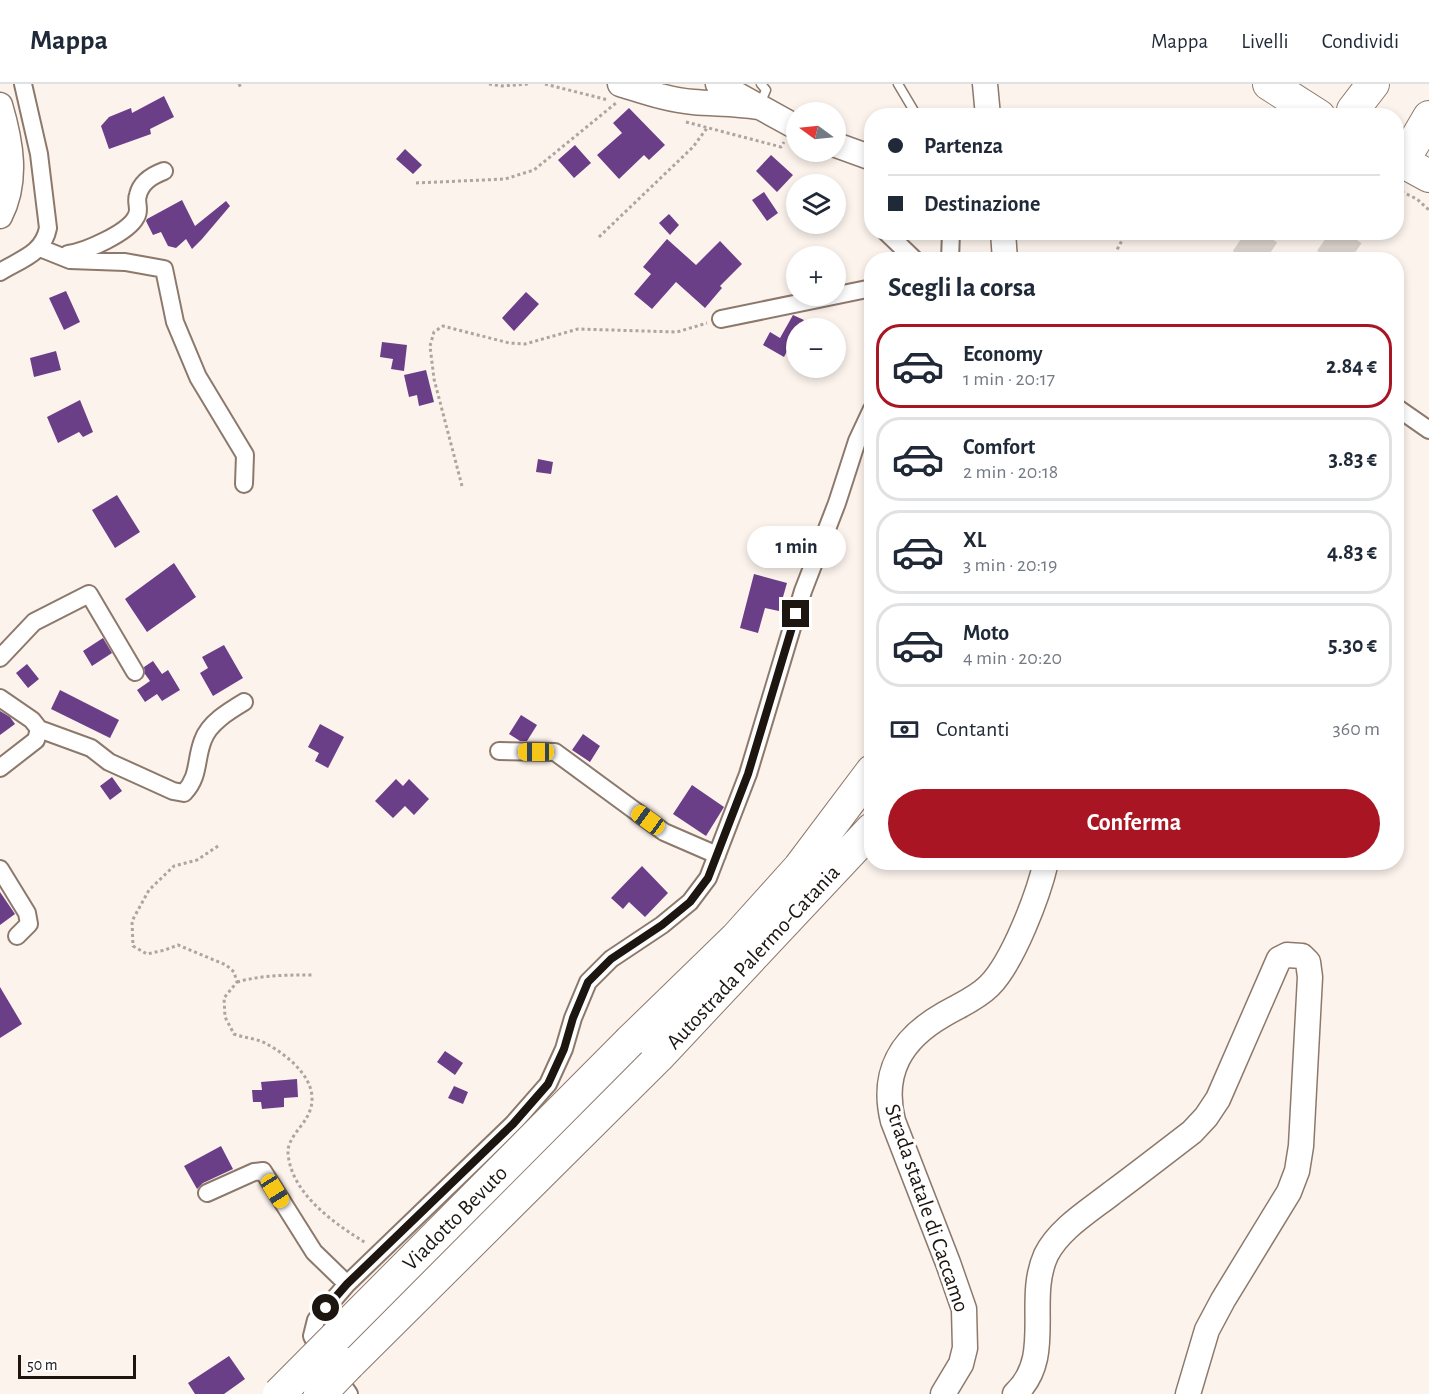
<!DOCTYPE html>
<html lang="it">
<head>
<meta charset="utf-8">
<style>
  :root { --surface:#fff; --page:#f6f6f7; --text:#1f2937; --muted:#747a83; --line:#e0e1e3; --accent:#aa1524 }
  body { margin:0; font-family:"Alegreya Sans",sans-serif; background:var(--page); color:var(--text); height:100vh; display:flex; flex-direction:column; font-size:22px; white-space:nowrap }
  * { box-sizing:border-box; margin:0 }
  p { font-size:20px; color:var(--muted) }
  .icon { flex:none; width:33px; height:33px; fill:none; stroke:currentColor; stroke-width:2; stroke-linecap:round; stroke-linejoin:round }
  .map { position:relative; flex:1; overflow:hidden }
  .drawer { position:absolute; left:864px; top:168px; width:540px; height:618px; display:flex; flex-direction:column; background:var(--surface); border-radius:24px; box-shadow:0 3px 9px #0003 }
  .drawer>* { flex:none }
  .banner { position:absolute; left:864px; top:24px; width:540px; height:132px; border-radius:24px; box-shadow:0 3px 9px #0003; display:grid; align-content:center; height:132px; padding:0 24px; background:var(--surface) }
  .needle { width:39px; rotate:285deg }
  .buttons { position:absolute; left:786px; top:18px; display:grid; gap:12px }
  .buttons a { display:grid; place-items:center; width:60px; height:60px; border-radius:50%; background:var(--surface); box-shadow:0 3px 9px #0003; font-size:30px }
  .scale { position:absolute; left:18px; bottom:15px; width:118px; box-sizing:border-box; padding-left:6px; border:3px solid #1c1510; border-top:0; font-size:16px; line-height:21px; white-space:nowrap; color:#1c1510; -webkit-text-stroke:4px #fff; paint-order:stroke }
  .end { position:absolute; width:27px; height:27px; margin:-14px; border:8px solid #1c1510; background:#fff; box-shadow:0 0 0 3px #fff }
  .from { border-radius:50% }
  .bubble { position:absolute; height:42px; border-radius:21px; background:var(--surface); box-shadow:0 3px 9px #0003; font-size:20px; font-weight:700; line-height:42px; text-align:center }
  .car { position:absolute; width:18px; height:36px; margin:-18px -9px; border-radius:8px; box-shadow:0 0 4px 2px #0007; background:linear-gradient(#f5c518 24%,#345 0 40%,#f5c518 0 76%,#345 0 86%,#f5c518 0) }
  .banner b { display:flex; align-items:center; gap:21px; height:57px; font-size:22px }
  .banner b+b { border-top:2px solid var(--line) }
  .banner i { width:15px; height:15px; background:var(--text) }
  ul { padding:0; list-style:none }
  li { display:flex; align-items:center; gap:18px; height:84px; margin:0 12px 9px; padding:0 12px; border:3px solid var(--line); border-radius:24px }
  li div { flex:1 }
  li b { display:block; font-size:22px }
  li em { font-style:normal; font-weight:700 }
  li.current { border-color:var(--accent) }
  li>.icon { width:54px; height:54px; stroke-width:1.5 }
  h2 { padding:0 24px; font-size:27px; line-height:72px }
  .pay { display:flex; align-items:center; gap:15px; height:66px; padding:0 24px; font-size:22px }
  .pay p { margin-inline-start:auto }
  .primary-button { display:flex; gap:12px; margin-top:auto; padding:12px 24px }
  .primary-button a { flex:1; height:69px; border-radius:36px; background:var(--accent); color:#fff; font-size:24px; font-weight:700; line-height:69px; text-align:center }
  header { display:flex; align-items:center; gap:36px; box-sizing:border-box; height:84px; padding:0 30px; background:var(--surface); border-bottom:2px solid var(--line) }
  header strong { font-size:28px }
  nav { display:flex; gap:33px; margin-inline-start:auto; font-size:21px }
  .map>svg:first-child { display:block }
</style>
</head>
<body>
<header>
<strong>Mappa</strong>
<nav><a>Mappa</a><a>Livelli</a><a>Condividi</a></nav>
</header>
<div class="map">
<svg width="1429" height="1310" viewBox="0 0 1429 1310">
  <rect width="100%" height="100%" fill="#fcf3ed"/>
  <path fill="#6a3f87" d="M164,12L174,33L150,45L151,50L109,65L101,42L109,33L131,24L132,29Z
    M629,24L665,61L649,76L644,71L619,95L597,71L622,49L613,39Z
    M575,61L591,79L574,94L558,76Z
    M405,65L422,81L413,90L396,75Z
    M771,71L793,91L777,108L756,87Z
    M764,108L778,129L767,137L752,116Z
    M182,116L195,142L226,117L230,122L202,155L192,165L186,155L176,164L168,162L161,148L153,151L146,137L147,135Z
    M669,130L679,141L670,151L659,139Z
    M667,155L696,181L720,157L742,180L720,202L722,204L705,224L676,198L652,225L634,210L651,190L643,183Z
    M66,207L80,238L64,246L49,214Z
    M526,208L539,220L514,247L502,234Z
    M793,231L804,236L799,244H796V250L784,273L763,261L770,248L780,254Z
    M382,258L407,261L404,287L391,285L393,275L380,273Z
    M56,267L61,286L34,293L30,274Z
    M426,286L434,318L419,322L417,311L409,313L404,291Z
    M80,316L93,348L83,353L79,348L58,359L47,333Z
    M538,375L553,378L551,390L536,388Z
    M117,411L140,448L115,464L92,426Z
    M174,479L196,513L147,548L125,515Z
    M754,490L787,499L779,527L765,524L758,549L740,544Z
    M103,554L112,569L92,582L83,567Z
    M224,561L243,594L213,612L200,589L208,584L202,573Z
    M153,577L162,590L168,586L180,606L162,617L157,610L145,618L137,606L150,597L145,590L144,583Z
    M27,580L39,595L28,604L16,589Z
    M60,606L119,636L110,654L51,625Z
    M0,627L10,633L15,640L0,651Z
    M521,631L537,641L527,657H520L509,650Z
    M320,640L344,653L328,684L315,677L319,669L308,663Z
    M583,650L600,662L590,678L572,666Z
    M112,693L122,707L110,716L100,702Z
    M396,695L403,702L409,695L429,715L414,731L405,722L393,734L375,717Z
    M692,701L724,723L706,752L673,730Z
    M642,782L668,809L645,833L629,818L623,825L611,814Z
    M0,808L15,830L0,841Z
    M0,903L22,940L0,954Z
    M445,967L463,979L455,991L437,978Z
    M297,995L298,1013L284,1014V1023L262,1025L261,1018H253L252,1006H262L261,998Z
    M454,1002L468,1008L463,1020L448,1014Z
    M221,1062L233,1085L203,1099L197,1105L184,1082Z
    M229,1272L245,1295L224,1310H195L188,1299Z"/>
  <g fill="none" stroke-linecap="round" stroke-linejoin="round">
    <path stroke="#dad2cc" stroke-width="32" stroke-dasharray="32 16" stroke-linecap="butt" d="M1246,176L1265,148
      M1330,176L1350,148"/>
    <defs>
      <path id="lane" d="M898,0L917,32
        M760,20L766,6L761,0"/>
      <path id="street" d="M886,148L915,176
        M40,164L70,176L125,178L164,185L175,238L198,293L245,371L244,400
        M68,170C85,168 128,149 136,133C141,125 135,119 138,111C141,98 153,91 164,87
        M950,176L951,148
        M0,188C21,175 43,170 48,144L39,70L23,0
        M721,235L872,204
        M1396,323L1429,346
        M0,574L34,538L89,510L135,588
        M0,614L32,636L39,645L36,656L0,684
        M39,645L91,664L109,678L173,707L184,709C200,692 195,676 203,656C209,639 229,627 244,618
        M499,667L555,668L664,748L717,771
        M0,785L27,829L29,840L17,852
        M207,1109L254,1088L263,1087L314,1168L347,1200
        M349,1310L321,1270L312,1252L316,1236L347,1200L513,1040L548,1000L564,965L573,934L588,898L611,875L662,841L690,818L708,794L748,690L803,507L837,419L857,357L872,325"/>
      <path id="secondary" d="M620,0C643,7 668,16 693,18C715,20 736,19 758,23
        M718,0L796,43
        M985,0L988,32
        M0,21C11,58 18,97 0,132
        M836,61L872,74
        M1003,148L1005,176
        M943,1310L961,1280L965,1264L964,1225L948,1179L893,1037C881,989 901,955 943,931C958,922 976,915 989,902C1013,878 1038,812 1046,778
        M1015,1310C1055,1273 1025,1217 1046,1171C1059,1145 1089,1127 1112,1109C1139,1089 1166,1068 1192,1048L1206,1033L1218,1015L1279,875L1287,871L1302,872L1308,878L1310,893L1301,1062L1297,1087L1289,1108L1223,1216L1207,1246L1188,1310"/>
      <path id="highway" d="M1269,0L1319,32
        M1353,26L1373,0
        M1412,62L1429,33
        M1396,74L1429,92
        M630,957L736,854L799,784L872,687
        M349,1280L658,973L872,745"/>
    </defs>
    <use href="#lane" stroke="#8d796b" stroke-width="11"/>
    <use href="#street" stroke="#8d796b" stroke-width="20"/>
    <use href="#secondary" stroke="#8d796b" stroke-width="27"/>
    <use href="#highway" stroke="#8d796b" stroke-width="34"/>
    <path stroke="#ada5a0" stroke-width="3" stroke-dasharray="3 3" stroke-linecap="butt" d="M239,0L241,4
      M489,0L502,2L528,0
      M545,0L608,16
      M686,38L781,63L784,58
      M416,99L505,95L534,86L616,19
      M1396,105L1417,115L1429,126
      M599,153L693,63L707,44
      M1120,176L1116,171C1118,160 1123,155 1131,148
      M462,402L434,295L430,262L434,248L443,242L509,259L525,260L578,245L677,248L707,239
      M218,762L197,776L174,782L149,806L132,837L133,862L147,870L165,866L178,861L226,881L234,888L237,898L224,914L225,933L234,950C244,954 255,954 265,959C291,973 325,1001 307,1033C301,1044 287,1056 288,1069C291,1110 335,1140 366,1159
      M237,898C262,891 286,891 312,891"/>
    <use href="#lane" stroke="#fff" stroke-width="8"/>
    <use href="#street" stroke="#fff" stroke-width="16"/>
    <use href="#secondary" stroke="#fff" stroke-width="24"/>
    <use href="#highway" stroke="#fff" stroke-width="32"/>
    <defs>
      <path id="highway-bridge" d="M279,1310L630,957
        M320,1310L349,1280"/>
    </defs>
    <use href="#highway-bridge" stroke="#8d796b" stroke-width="34" stroke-linecap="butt"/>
    <use href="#highway-bridge" stroke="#fff" stroke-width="32"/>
  </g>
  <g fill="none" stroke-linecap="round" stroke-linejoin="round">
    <path stroke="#1c1510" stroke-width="8" d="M326,1224L347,1200L513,1040L548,1000L564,965L573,934L588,898L611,875L662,841L690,818L708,794L748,690L796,530"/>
  </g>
  <g text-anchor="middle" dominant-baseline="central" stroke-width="6" stroke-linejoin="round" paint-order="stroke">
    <g font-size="22" fill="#1c1510" stroke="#fff">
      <text transform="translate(753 873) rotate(-47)">Autostrada Palermo-Catania</text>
      <text transform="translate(927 1124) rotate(71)">Strada statale di Caccamo</text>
      <text transform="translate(455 1134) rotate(-45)">Viadotto Bevuto</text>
    </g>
  </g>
</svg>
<div class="buttons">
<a><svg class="needle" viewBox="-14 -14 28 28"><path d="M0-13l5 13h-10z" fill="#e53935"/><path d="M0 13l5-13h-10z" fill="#747a83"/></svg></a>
<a><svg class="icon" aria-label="layers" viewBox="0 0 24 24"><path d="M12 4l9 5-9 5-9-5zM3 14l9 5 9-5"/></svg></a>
<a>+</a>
<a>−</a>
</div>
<div class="scale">50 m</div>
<i class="end from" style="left:326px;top:1224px"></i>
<i class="end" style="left:796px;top:530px"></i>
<div class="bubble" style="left:747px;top:442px;width:99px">1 min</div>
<i class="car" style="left:536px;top:668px;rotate:270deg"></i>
<i class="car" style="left:648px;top:736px;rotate:306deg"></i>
<i class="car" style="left:275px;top:1107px;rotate:148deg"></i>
<div class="banner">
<b><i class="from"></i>Partenza</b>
<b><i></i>Destinazione</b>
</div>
<section class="drawer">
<h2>Scegli la corsa</h2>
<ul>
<li class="current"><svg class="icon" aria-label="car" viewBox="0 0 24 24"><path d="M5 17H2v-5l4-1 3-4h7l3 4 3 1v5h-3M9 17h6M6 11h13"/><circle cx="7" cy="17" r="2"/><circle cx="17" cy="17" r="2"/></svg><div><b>Economy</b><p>1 min · 20:17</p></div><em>2.84 €</em></li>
<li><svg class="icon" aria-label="car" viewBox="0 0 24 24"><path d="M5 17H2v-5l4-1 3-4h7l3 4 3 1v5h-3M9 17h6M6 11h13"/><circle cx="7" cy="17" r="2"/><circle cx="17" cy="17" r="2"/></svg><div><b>Comfort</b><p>2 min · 20:18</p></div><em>3.83 €</em></li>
<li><svg class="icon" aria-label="car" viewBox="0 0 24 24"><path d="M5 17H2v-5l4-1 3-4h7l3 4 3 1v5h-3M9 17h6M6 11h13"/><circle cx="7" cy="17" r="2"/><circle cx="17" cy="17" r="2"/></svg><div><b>XL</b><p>3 min · 20:19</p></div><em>4.83 €</em></li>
<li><svg class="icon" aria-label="car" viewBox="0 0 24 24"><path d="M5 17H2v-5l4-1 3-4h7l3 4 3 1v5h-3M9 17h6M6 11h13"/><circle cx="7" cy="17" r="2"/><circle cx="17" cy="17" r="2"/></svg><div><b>Moto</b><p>4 min · 20:20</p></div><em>5.30 €</em></li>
</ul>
<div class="pay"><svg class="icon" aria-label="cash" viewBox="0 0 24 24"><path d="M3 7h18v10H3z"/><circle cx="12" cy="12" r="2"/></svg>Contanti<p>360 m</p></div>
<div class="primary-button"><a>Conferma</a></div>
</section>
</div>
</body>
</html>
